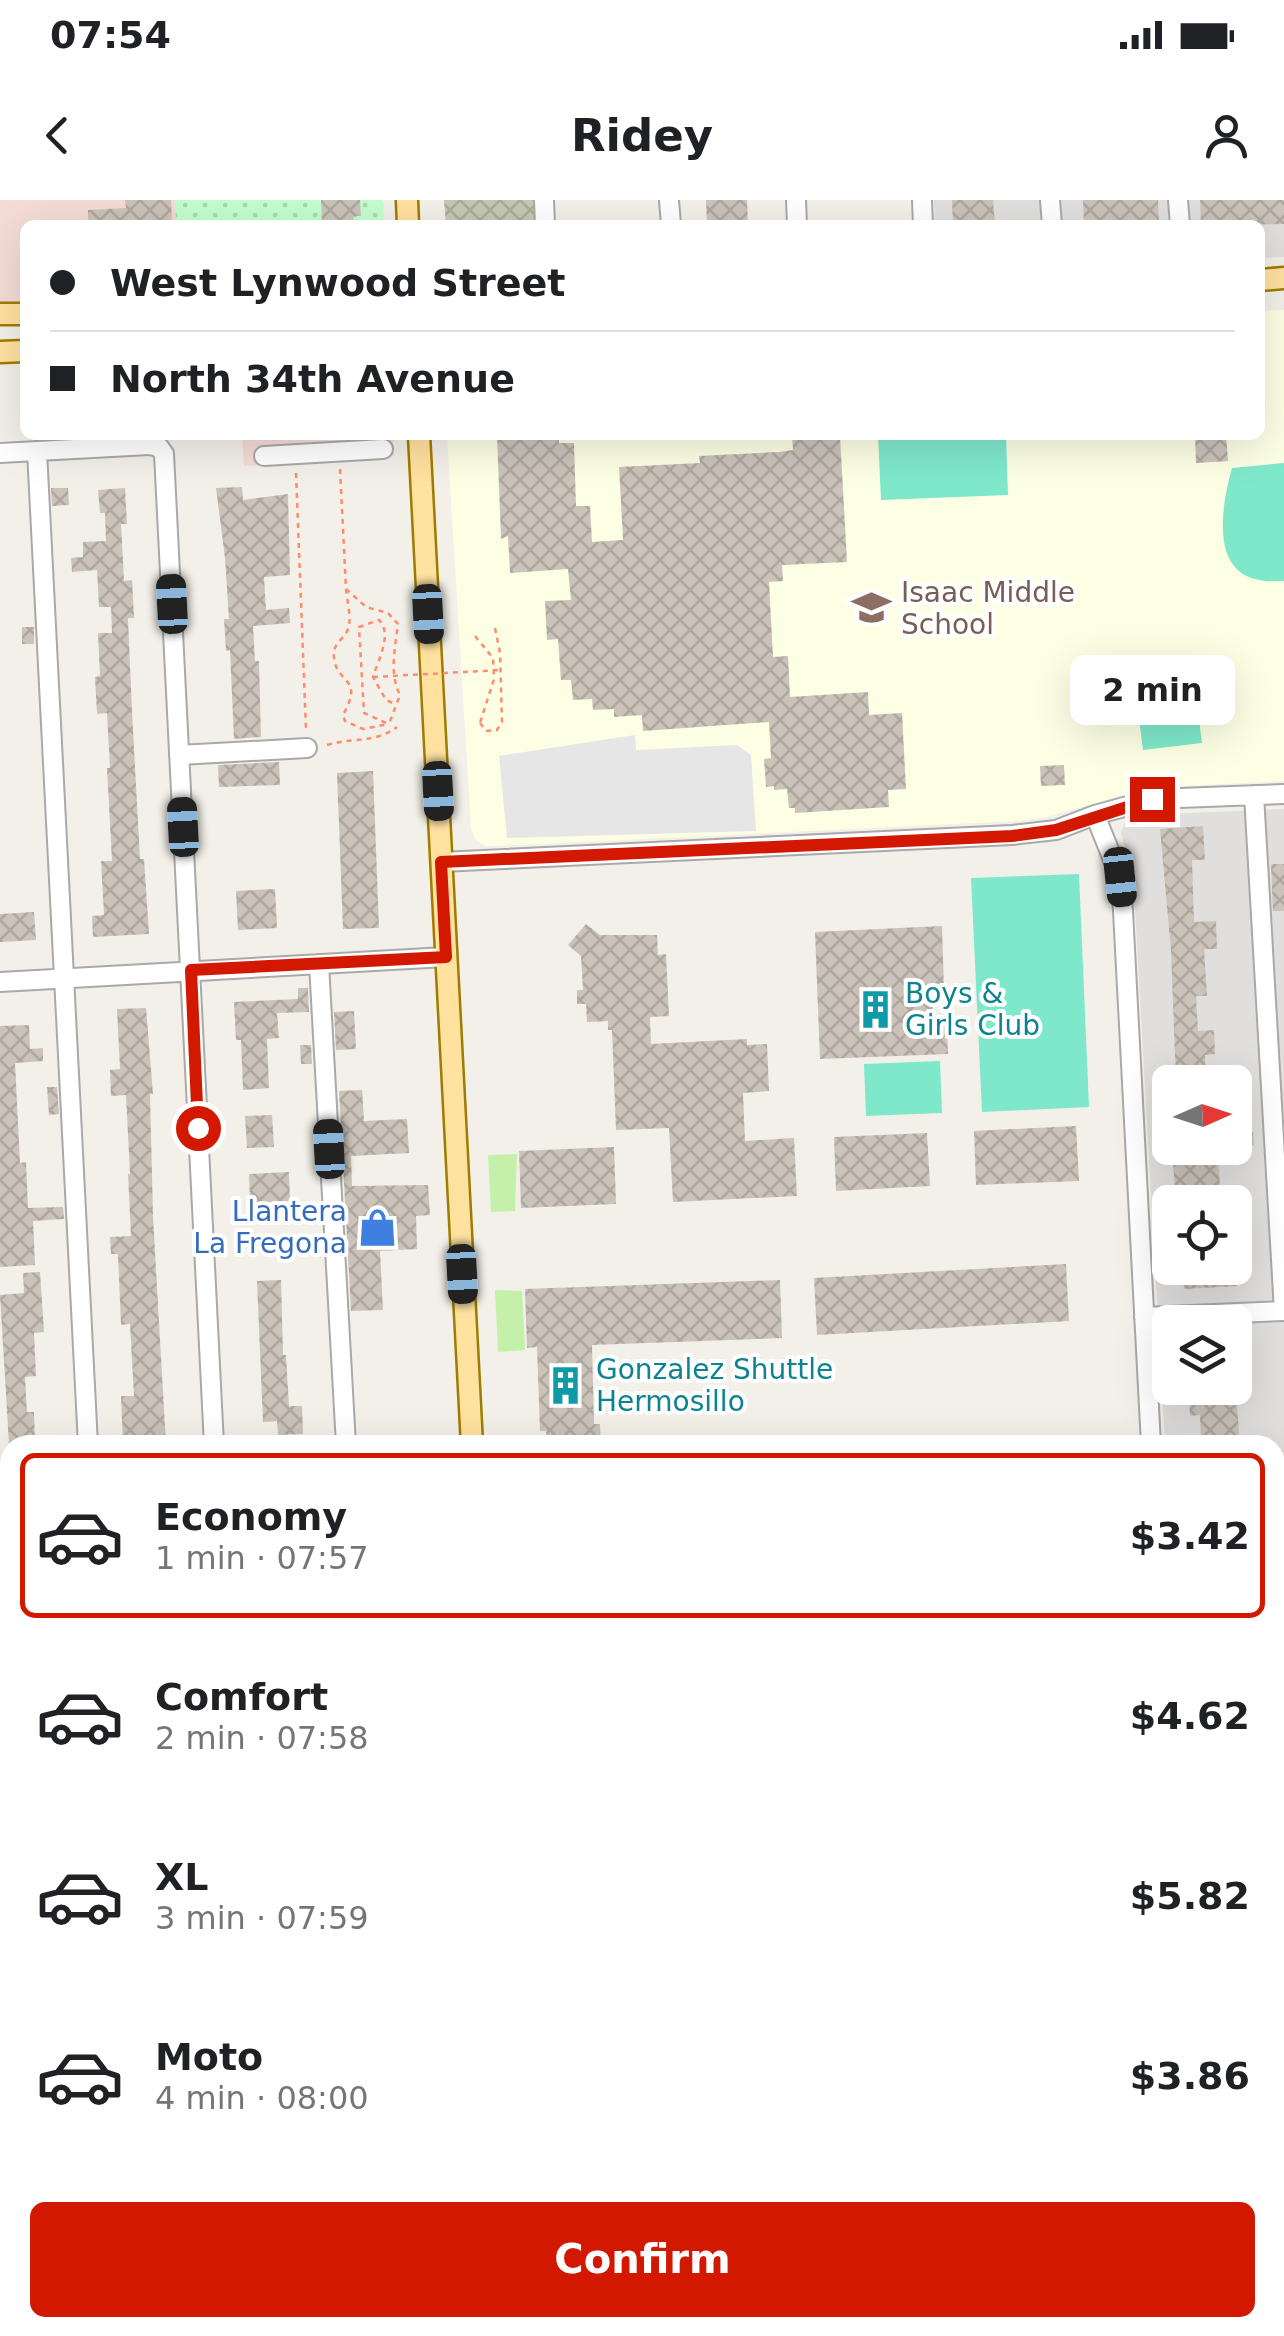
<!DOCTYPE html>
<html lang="en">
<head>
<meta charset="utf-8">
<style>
  :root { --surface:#fff; --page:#f6f6f6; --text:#202124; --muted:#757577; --line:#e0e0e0; --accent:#d31800 }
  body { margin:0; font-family:"DejaVu Sans",sans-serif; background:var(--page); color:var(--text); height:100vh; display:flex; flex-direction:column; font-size:38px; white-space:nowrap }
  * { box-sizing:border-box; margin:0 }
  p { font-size:32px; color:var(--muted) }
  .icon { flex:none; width:55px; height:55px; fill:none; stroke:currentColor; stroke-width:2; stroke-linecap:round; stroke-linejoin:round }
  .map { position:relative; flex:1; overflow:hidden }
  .sheet { position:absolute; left:0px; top:1235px; width:1285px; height:902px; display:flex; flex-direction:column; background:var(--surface); border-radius:30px 30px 0 0; box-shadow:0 10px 40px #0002 }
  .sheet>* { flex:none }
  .guide { position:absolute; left:20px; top:20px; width:1245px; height:220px; border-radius:15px; box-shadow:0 10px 40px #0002; display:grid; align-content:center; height:220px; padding:0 30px; background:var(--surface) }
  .needle { width:65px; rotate:87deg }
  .tools { position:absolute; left:1152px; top:865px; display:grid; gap:20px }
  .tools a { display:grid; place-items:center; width:100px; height:100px; border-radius:15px; background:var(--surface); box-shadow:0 10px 40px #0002; font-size:50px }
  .end { position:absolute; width:45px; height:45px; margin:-22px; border:12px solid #d31800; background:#fff; box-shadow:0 0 0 5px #fff }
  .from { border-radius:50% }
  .bubble { position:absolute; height:70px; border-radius:15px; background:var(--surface); box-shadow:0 10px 40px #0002; font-size:32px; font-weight:700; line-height:70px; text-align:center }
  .car { position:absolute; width:30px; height:60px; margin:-30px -15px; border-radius:12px; box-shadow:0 0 8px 2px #0007; background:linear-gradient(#222 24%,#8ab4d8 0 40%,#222 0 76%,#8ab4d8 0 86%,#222 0) }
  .guide b { display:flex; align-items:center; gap:35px; height:95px; font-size:38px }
  .guide b+b { border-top:2px solid var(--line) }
  .guide i { width:25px; height:25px; background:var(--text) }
  ul { padding:18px 0 0; list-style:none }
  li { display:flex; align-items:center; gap:30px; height:165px; margin:0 20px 15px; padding:0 10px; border:5px solid transparent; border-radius:15px }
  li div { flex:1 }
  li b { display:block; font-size:38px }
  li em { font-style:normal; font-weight:700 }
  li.active { border-color:var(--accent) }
  li>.icon { width:90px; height:90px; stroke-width:1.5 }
  .cta { display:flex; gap:20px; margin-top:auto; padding:20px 30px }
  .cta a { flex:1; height:115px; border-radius:15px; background:var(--accent); color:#fff; font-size:40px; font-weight:700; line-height:115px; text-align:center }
  .status { display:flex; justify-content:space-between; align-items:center; height:70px; padding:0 50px; background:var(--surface); direction:ltr }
  .status svg { height:28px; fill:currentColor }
  header { display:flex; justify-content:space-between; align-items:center; height:130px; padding:0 30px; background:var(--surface); font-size:45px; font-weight:700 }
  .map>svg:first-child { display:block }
</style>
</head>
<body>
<div class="status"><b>07:54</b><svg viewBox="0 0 49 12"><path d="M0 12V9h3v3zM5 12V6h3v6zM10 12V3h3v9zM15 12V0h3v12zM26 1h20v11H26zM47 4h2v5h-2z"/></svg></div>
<header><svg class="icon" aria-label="back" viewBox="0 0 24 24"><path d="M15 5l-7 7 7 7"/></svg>Ridey<svg class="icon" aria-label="person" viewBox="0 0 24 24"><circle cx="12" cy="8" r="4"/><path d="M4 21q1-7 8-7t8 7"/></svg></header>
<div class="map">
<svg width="1284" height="2136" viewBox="0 0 1284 2136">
  <defs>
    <pattern id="construction-cross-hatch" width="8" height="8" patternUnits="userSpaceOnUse" patternTransform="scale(2.5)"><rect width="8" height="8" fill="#c6c8b2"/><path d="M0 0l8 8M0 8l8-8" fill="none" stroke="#aaac99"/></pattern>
    <pattern id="park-dots" width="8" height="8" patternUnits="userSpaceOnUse" patternTransform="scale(2.5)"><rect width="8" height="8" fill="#c3fece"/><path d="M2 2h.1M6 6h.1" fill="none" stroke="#a7d9b1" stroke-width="1.8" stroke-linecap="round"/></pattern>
    <pattern id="building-cross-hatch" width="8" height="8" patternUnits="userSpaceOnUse" patternTransform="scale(2.5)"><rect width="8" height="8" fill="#cbc3ba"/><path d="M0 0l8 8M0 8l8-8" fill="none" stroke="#aea7a0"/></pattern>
  </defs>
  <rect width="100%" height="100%" fill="#f2f0e8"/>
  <path fill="#e0dfde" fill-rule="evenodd" d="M934,0H1284V57L1260,58V25H935Z
    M1284,609V2123H1275V1245H1165L1135,709L1132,672L1121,634L1124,624L1141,615ZM1170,882H1235V948H1170ZM1170,1002H1235V1068H1170ZM1170,1122H1235V1188H1170Z
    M667,2128H1183L1006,2136H668Z"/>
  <path fill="#f4dbd6" d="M0,0H176L177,25H25V104H0Z
    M242,235H393L394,256L244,266Z"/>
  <path fill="#fcffe4" d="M1284,110V581L1147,588L1047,617L1020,621L498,646H486L475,639L471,629L447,235H1260V111Z
    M10,2035V2128H494L495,2136H0V2036Z"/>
  <path fill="url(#construction-cross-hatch)" d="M444,0H535L536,25H446Z"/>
  <path fill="#c4f0aa" d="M517,954L515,1011L491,1012L488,955Z
    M495,1090L522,1091L525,1150L498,1152Z"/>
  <path fill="url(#park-dots)" d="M175,0H383L384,25H176Z"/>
  <path fill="#7fe8cb" d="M878,235H1006L1008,295L881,300Z
    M1284,263V381C1276,381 1267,382 1259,380C1208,371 1223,301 1232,268Z
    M1195,488L1202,543L1143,550L1136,495Z
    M1079,674L1089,907L982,912L971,678Z
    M940,861L942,913L866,916L864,864Z"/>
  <path fill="#e6e6e6" d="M635,535L636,550L737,545L751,555L756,631L507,638L499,556Z
    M51,2128H203V2136H51Z"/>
  <path fill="url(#building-cross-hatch)" d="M125,0H171L172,25H88V10L126,8Z
    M321,0H360L361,16H353L354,25H322Z
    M706,0H747L748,25H707Z
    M952,0H993L995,25H953Z
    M1083,0H1158L1159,23L1084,25Z
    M1200,0H1284V24L1201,25Z
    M497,235H559V243H574L576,306H590L592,342L623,340L619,267L700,263L699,256L779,252L793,250L792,235H840L847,362L782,365L783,381L769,382L773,457L788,456L790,497L868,492L869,515L902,513L906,589L888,590L889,607L795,613V608H789L787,589L774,590V586L766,587L764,559L771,558L769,522L643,531L642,515L614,517V509L593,510L592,499L573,500L571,480H561L558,439L547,440L545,401L571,400L568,369L510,373L508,336L501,339Z
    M1195,235H1226L1228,261L1196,263Z
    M242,287L243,300L288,294L290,375L264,377L266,410L289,408L290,423L253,426L255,461H259L261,537L234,539L230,450L226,451L224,419H229L225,358L216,288Z
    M51,288H68L69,305L52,306Z
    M125,288L127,324H121L124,381L132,380L134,418H128L132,512L140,659H144L149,734L93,737L92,716L104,715L101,661H112L107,568H110L107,513L97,514L95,477L100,476L98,433H112L111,407H99L97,370L72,372L71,358L83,357V342L106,341L105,313H100L98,290Z
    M22,427H34V444H22Z
    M279,562L280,585L219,587L218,565Z
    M1064,565L1065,585L1041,586L1040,566Z
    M373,571L379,728L343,729L337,573Z
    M1203,626L1205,660H1192L1194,722L1216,721L1217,749H1204L1207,796H1196L1198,831L1214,830L1215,854L1205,855L1206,882H1176L1171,751L1160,629Z
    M1271,664H1284V711H1273Z
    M275,689L277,728L238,730L236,691Z
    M34,712L36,740L0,742V714Z
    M586,724L600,735H657L658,755L666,754L669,816L650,817L651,844L747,839V845L767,844L769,891L743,893L745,941L794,938L797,996L673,1002L669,928L616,930L612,830H608V821L587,822L586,804H577V790H583L581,756L568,745Z
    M942,726L944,792L932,793L933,826H947L948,854L820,859L815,732Z
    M298,788H308L309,812L277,813L279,838L267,839L269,888L243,890L241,840H236L234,802L298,799Z
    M146,808L153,894H150L153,1017L166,1245H123L121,1196H134L130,1124L121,1125L118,1054H111L110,1037L131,1036L128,974H130L126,895L111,896L110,870L120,869L117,809Z
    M354,811L356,849L336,850L334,812Z
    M29,825L30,849L43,848V861L15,863L20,963L26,962L28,1008L63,1007L64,1019L33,1021L35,1065L0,1067V826Z
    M300,845H311L312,864H301Z
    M47,887H57L59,914L49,915Z
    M362,890L364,921L407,919L409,953L351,956L352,986L428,985L430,1015L416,1016L417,1049L380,1051L383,1110L351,1111L339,891Z
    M272,915L274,947L247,948L245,916Z
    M1076,926L1079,981L976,985L974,931Z
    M1253,932L1254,945L1235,946V933Z
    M927,933L930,986L836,991L834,937Z
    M614,947L616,1004L521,1008L519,951Z
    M1184,948H1217L1221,997L1186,1000L1185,988L1175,989L1173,962L1185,961Z
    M289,972L290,1001L250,1003L249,974Z
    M1066,1064L1069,1121L817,1135L814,1078Z
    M1183,1068H1236L1237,1086L1184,1089Z
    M40,1072L44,1132L34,1133L36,1176L25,1177L27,1212H34L35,1243L9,1244L0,1095L24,1093L23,1073Z
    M281,1080L283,1155H286L289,1206H302L303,1234L278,1235L277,1221L263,1222L257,1081Z
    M780,1080L782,1138L592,1145L594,1224H600L601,1245H547L546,1231H540L537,1147L527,1148L525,1089Z
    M1236,1192L1240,1245H1201L1200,1215L1190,1216L1189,1195Z"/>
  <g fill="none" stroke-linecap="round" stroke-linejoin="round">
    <defs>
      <path id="minor" d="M544,0L545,25
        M669,0L671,25
        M796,0L797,25
        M922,0L923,25
        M1050,0L1052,25
        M1178,0L1180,25
        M37,251L88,1245
        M0,253L149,245L159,247L164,254L214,1245
        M264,256L383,249
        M179,555L307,548
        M1095,615L1120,677L1123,711L1151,1245
        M441,662L1012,635L1056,630L1095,615L1153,599L1284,594
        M319,764L346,1245
        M0,782L446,757
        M1144,1117L1284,1111L1254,595
        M0,1556H10
        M1275,1623H1284
        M0,1875L10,1874
        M0,2062H10
        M658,2128L659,2136
        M764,2128V2136
        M963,2128V2136
        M1161,2128V2136"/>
      <path id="major" d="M407,0L408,25
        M1260,80L1284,78
        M0,114H25
        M0,152L25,151
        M419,235L472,1245
        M517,2128L518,2136"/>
    </defs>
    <use href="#minor" stroke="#a9a9a9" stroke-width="22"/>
    <use href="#major" stroke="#9f7c00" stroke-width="25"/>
    <path stroke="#ff8c6c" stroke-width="2.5" stroke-dasharray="5 5" stroke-linecap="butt" d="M340,269L346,389L366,407L388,413L398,424C395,449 389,473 400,495L389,524
      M296,273L306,530
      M346,389C347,400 352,420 348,429C344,440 332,443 334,457C336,485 365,476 343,515L345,521L363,529L388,524
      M386,523L364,513L359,427L379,420C393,434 378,460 373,477L386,500L395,504
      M480,523L486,531L497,530L502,522L500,453L494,423
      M327,545C352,537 374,544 397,527"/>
    <use href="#minor" stroke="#fff" stroke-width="18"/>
    <use href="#major" stroke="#ffe1a0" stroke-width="20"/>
    <path stroke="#ff8c6c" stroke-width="2.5" stroke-dasharray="5 5" stroke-linecap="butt" d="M475,436L493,458L494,479L480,523
      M373,477L500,470"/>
  </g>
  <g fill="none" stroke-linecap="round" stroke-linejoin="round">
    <path stroke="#d31800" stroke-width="12" d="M198,928L191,770L446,757L441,662L1012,636L1056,630L1152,599"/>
  </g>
  <defs>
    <symbol id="school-bare" viewBox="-9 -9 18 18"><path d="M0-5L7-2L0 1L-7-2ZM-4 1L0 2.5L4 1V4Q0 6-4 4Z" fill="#8d6e63" stroke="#fff" stroke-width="2.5" paint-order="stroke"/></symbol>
    <symbol id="building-bare" viewBox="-9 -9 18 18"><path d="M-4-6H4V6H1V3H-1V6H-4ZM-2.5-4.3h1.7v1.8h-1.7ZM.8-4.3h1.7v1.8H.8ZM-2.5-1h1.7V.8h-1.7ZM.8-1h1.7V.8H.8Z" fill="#0f9aa8" stroke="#fff" stroke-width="2.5" paint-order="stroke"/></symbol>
    <symbol id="shop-bare" viewBox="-9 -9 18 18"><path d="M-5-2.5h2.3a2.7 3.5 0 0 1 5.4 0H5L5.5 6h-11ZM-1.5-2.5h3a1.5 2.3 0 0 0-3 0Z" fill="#3f7fe0" stroke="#fff" stroke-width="2.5" paint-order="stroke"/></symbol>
  </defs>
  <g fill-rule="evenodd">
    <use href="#school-bare" x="844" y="380" width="55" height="55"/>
    <use href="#building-bare" x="848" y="782" width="55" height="55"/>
    <use href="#shop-bare" x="350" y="1000" width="55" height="55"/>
    <use href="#building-bare" x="538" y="1158" width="55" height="55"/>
  </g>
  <g text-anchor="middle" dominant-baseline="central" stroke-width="8" stroke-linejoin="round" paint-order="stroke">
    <g font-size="28" fill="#785e54" stroke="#fff" text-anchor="start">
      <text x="901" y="392">Isaac Middle<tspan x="901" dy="32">School</tspan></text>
    </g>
    <g font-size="28" fill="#0d838f" stroke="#fff" text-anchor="start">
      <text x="905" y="793">Boys &amp;<tspan x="905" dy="32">Girls Club</tspan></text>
      <text x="596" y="1169">Gonzalez Shuttle<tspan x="596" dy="32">Hermosillo</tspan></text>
    </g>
    <g font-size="28" fill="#366cbe" stroke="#fff" text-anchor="end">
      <text x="347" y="1011">Llantera<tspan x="347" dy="32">La Fregona</tspan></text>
    </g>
  </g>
</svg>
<div class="tools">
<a><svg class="needle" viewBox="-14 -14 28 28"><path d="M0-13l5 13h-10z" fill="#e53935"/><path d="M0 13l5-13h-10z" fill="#757577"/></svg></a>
<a><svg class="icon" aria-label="locate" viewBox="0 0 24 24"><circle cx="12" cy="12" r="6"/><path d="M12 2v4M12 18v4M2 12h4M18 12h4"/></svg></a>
<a><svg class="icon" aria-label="layers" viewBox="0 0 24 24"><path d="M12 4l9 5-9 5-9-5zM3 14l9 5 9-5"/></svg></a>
</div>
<i class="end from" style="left:198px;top:928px"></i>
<i class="end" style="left:1152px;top:599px"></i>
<div class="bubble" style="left:1070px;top:455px;width:165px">2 min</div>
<i class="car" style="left:172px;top:404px;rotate:357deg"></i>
<i class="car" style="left:428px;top:414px;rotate:177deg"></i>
<i class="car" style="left:438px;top:591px;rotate:177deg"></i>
<i class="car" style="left:183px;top:627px;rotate:357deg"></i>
<i class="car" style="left:1120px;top:677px;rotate:174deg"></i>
<i class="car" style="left:329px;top:949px;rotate:357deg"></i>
<i class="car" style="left:462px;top:1074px;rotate:177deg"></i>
<div class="guide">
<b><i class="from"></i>West Lynwood Street</b>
<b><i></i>North 34th Avenue</b>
</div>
<section class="sheet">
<ul>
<li class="active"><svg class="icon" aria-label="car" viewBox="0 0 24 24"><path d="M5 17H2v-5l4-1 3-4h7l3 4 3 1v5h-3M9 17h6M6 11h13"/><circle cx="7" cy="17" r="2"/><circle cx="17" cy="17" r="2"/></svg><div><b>Economy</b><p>1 min · 07:57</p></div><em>$3.42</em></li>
<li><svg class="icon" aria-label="car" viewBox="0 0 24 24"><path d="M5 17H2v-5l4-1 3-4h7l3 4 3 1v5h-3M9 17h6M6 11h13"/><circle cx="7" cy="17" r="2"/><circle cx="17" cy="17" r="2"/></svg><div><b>Comfort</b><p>2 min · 07:58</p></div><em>$4.62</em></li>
<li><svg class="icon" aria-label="car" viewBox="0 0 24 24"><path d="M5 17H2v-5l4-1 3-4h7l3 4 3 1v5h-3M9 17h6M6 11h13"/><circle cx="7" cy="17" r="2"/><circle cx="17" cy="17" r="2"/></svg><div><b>XL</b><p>3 min · 07:59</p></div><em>$5.82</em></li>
<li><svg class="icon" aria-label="car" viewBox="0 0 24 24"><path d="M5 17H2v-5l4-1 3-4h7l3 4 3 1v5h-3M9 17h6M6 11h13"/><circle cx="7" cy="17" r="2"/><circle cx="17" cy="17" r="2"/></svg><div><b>Moto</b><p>4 min · 08:00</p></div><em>$3.86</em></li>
</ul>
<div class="cta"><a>Confirm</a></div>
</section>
</div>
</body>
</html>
